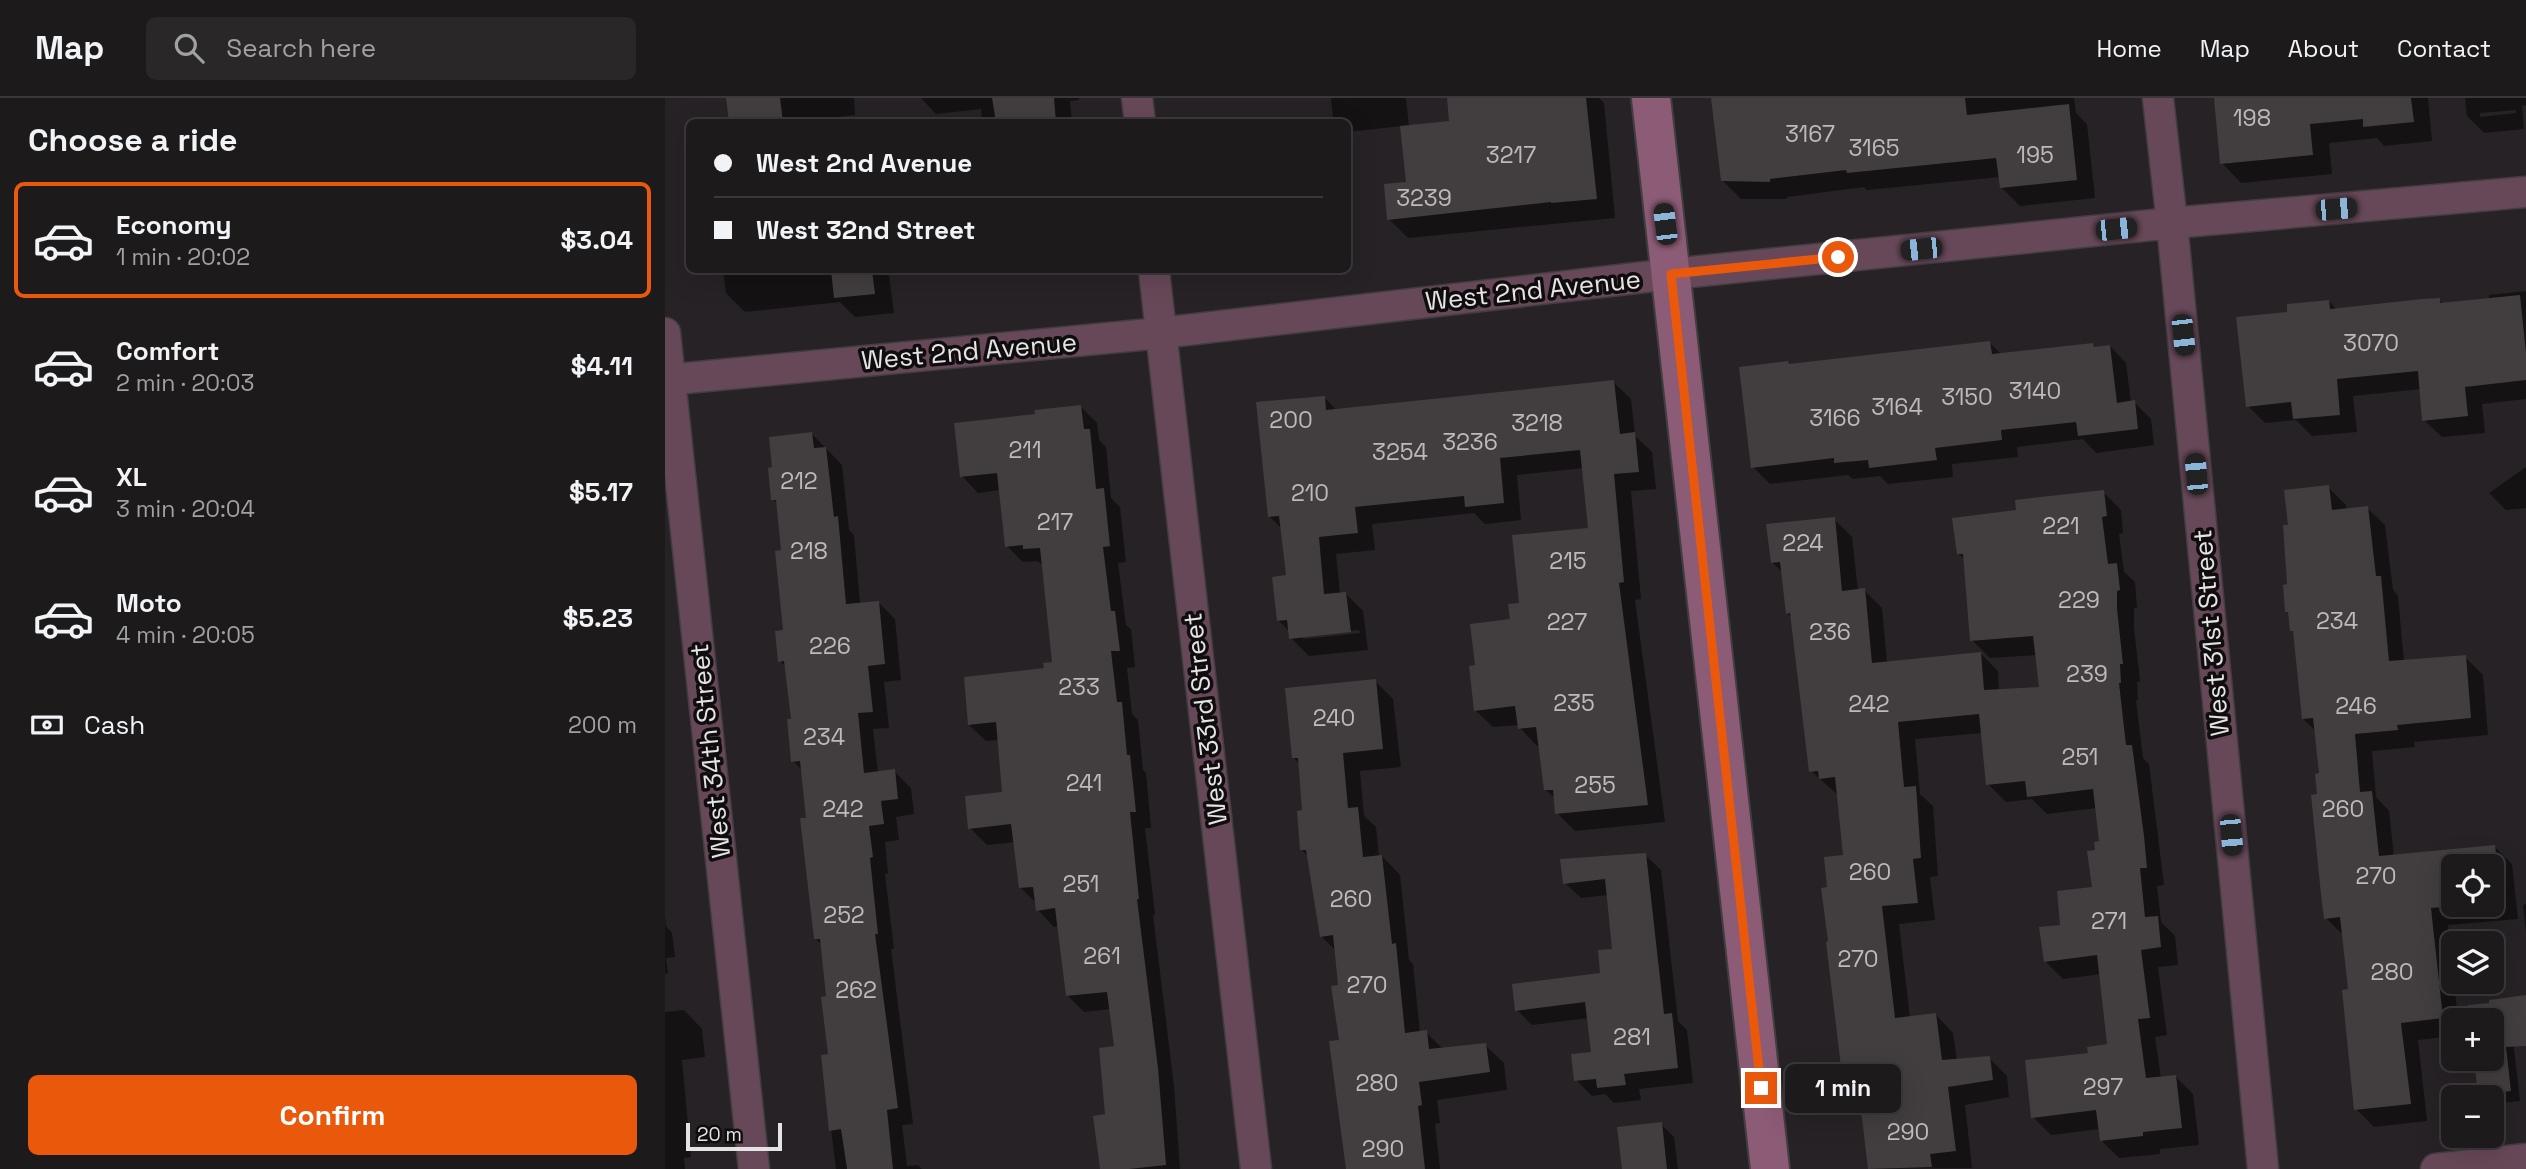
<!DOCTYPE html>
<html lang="en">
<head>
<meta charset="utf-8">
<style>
  :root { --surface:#1d1a1c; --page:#2a2729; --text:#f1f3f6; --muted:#a0a1a3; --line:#3b383b; --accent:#ea580c }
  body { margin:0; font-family:"Space Grotesk",sans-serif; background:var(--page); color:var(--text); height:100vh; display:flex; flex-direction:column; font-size:26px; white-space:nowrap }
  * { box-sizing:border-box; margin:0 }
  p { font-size:23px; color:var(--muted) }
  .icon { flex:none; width:38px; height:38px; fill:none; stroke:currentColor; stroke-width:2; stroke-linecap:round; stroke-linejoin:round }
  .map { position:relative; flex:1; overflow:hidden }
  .sheet { display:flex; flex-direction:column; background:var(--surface); width:665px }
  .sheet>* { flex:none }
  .top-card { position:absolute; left:21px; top:21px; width:665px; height:154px; border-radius:10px; box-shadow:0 7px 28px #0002,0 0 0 2px var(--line); display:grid; align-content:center; height:154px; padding:0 28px; background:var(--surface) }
  .tools { position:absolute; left:1776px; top:756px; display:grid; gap:14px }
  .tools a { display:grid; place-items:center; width:63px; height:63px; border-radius:10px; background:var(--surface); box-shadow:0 7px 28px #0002,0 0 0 2px var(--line); font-size:35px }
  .scale { position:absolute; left:21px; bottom:18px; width:96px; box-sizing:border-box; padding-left:7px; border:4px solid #e6e3e4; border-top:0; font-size:19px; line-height:24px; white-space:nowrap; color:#e6e3e4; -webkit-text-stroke:5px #0f0d0e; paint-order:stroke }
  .end { position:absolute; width:32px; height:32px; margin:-16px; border:9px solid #ea580c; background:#fff; box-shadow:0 0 0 4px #fff }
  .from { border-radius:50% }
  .bubble { position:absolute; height:49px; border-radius:10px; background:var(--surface); box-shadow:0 7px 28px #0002,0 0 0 2px var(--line); font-size:23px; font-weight:600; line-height:49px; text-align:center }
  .car { position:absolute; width:21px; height:42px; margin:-21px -10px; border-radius:9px; box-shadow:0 0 5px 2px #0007; background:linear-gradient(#222 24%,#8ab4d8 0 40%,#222 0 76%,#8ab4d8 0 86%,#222 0) }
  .top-card b { display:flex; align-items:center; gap:24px; height:66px; font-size:26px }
  .top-card b+b { border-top:2px solid var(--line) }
  .top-card i { width:18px; height:18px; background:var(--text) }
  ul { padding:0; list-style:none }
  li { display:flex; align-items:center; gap:21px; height:116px; margin:0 14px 10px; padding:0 14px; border:4px solid transparent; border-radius:10px }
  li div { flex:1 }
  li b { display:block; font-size:26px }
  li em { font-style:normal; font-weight:600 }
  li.on { border-color:var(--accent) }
  li>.icon { width:63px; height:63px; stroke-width:1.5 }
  h2 { padding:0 28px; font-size:32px; line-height:84px }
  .pay { display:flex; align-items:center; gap:18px; height:77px; padding:0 28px; font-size:26px }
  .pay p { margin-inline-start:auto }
  .cta { display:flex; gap:14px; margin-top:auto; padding:14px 28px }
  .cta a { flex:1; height:80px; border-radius:10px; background:var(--accent); color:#fff; font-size:28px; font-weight:600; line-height:80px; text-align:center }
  header { display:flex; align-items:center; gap:42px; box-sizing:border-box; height:98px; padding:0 35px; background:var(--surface); border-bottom:2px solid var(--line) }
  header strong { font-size:33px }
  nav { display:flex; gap:38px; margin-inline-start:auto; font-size:24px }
  .search { width:490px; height:63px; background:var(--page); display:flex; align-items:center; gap:18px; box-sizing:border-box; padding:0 24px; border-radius:10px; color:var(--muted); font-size:26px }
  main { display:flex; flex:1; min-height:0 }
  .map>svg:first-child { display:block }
</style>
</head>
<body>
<header>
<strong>Map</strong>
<div class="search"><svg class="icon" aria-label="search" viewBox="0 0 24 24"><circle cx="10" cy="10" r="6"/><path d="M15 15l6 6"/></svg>Search here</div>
<nav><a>Home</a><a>Map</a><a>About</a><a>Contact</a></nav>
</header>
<main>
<section class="sheet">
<h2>Choose a ride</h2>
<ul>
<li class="on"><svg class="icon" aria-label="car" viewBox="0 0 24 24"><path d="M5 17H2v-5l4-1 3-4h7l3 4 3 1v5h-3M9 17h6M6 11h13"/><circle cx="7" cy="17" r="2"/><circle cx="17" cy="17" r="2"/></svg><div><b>Economy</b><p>1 min · 20:02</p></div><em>$3.04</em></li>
<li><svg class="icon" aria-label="car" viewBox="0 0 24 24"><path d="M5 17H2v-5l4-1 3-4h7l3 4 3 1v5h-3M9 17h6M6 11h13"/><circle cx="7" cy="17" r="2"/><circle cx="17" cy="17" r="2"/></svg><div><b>Comfort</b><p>2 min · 20:03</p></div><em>$4.11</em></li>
<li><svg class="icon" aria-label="car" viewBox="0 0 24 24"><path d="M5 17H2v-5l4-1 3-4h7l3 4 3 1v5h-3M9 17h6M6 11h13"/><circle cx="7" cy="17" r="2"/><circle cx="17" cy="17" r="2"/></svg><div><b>XL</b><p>3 min · 20:04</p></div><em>$5.17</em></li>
<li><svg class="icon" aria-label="car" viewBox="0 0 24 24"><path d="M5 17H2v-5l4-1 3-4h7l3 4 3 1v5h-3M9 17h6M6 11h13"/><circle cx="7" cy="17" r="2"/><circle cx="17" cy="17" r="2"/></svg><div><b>Moto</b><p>4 min · 20:05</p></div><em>$5.23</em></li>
</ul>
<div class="pay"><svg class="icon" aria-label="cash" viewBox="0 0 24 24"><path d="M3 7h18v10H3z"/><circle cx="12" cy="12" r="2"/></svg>Cash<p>200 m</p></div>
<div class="cta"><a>Confirm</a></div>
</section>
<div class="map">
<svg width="1861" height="1071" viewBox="0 0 1861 1071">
  <rect width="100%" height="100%" fill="#272225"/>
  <path fill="#0007" fill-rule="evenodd" d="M63,0H189L190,17L134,24H66Z
    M256,0H414V2L405,3L407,24H317L316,11L271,16Z
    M666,0H741L744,29L786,25L784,0H934L939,5L950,120L743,140L724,121L743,86L737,28L682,34V24H672L668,21Z
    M1048,0H1409L1411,15L1422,26L1430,100L1355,108L1336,89L1335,79L1202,92L1199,89L1122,99V101H1076L1058,83Z
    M1550,0H1763L1767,43L1719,48L1712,40L1664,45L1667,76L1576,85L1557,65Z
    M1800,0H1861V7L1857,8L1859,31L1819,35L1802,18ZM1851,12V15L1815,19V15Z
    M58,172H219L224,177L229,215L190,219L175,204L80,214L61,195Z
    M1861,193V301L1817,306L1820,335L1777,339L1759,322L1756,291L1688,298L1692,334L1647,338L1631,322L1600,325L1583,308L1624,215L1664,203L1672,212L1774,202L1778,206L1824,202V197Z
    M1325,245L1337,257L1427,247L1431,250L1445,248L1461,265L1466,305L1469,304L1486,321L1489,347L1431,355L1418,341L1352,349L1353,359L1287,366L1288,379L1223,386L1215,378L1188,381L1183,377L1105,386L1088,369L1123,265L1125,267Z
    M948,284L966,301L970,338L987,354L991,391L966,393L976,501L970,502L1000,724L910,733L892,715L891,701L881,692L875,648H872L855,630L854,627L828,629L810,612L812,569L856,507L925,431L919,370L852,377L856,422L820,426L809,415L707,426L710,452L671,456L675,496H681L698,513L703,552L644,558L626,540L625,534L613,522L623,479L617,431L605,419L659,299L672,313ZM694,532L695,535L639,541L636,538Z
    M416,309L432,325L434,342L441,349L446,400L455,409L461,464L453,465L461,527L466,531L470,569L462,570L467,616L473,622L478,672L481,675L486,730H480L490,817H488L509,988L515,1071H436L451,949L446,911L419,914L402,897L394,828L389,829L373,812L372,806L355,789L350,744L322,747L305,730L339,696L334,642L321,643L304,627L388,566L378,467L372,463L358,464L342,448L336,392L313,395L297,378L372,318Z
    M147,336L177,367L184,432L189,437L195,507L214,505L230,521L236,582L219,584L224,630L208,631L213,675L229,673L246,690L249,716L231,719L234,742L220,744L223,775L220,776L229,851H226L248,1026L237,1027L242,1068L253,1067L257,1071H171L157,959L165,958L158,848L151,841L138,673L128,663V622L122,570L115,563L119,534L118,454L113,406L108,401Z
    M1861,369V410L1841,412L1824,395Z
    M1663,389L1681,407L1682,412L1702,410L1720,427L1728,492L1733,498L1739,564L1800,559L1818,577L1823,637L1749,644L1750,649L1707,653L1711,699L1724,713L1729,759L1830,749L1847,766L1853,821L1783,827L1793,922H1788V938L1753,942L1762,1023L1709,1029L1691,1011L1685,893L1678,837L1661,820L1654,698L1656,677L1652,634L1638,621L1630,536L1627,532L1625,517L1622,514L1625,428ZM1788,768H1827V807H1788Z
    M1438,394L1456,412L1458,435L1454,436L1459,474L1470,484L1472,510H1469V530L1475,583L1472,584L1473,602L1471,603L1478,660L1484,666L1499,787L1492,788L1496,824L1510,838L1513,867L1493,869L1502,937L1490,939L1496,980L1510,978L1528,996L1534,1047L1495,1051V1056L1454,1060L1436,1042L1435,1031L1386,1037L1368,1019L1424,956L1443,948L1436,876L1398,881L1380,863L1397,828L1429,791L1432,753L1436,745L1432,710L1382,716L1367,701L1341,704L1323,686L1316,635L1250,641L1255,696L1268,708L1273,778L1265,779L1270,822L1234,826L1245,920L1271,917L1288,935L1292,963L1324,960L1342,978L1344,999L1300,1007L1307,1070L1204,1071L1194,987L1178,968L1164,845V791L1180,759L1174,698L1146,673L1127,520L1122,515L1118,475L1107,464L1169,421L1187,439L1193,493L1199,492L1217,510L1222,565L1315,555L1333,573L1334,593L1375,590L1372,557L1325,560L1307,542L1300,462L1294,456L1353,414Z
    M710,583L728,601L736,669L695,673L699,718L711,729L714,759L717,758L735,777L744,862L748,866L755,935L761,934L778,951L820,947L839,965L842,992L772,1002L775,1025L770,1026L775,1071H682L675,889L671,853L656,838L644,759L637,752L639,713L635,666L629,660Z
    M980,757L996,772L1013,923L1022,932L1028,985L974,991L976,1002L949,1005L940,996L927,998L911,982L928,955L924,920L867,927L852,912L936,877L949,852L943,797L916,800L900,785Z
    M1861,806V836L1858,807Z
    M0,818L1,828L7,835L10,859L1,860L3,875L0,876Z
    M1805,909L1845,916L1855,1003L1827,1006V999H1818L1815,996L1811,961H1827V922H1806Z
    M19,912L37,931L40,959L17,962L26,1059L19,1060L20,1071H0V914Z
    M996,1026L1009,1039L1013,1071H959Z"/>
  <path fill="#423d3f" d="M61,0H115L118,24H64Z
    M327,0H389L391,24H331Z
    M782,0H921L932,101L886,105V104L722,122L719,86L741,84L735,28L784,23Z
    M1046,0H1300L1302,17L1404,6L1412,82L1335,90L1331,60L1182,75L1181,72L1105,81V84L1056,83Z
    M1549,0H1746L1749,24L1698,29V21L1645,26L1648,57L1555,66Z
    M166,172H207L210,196L169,200Z
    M1855,197L1861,255V282L1800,289L1803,318L1757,323L1753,273L1672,281L1675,317L1628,321L1626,304L1581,309L1571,219L1622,214V206L1664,202L1665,211L1757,201L1775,200V205Z
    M1325,243L1327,256L1428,245L1429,249L1445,247L1452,305L1470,302L1473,331L1413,338L1411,324L1336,332L1337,342L1270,350L1272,362L1204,370L1203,362L1169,365V360L1086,370L1074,269L1123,263L1124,266Z
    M949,282L955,336L970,334L974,374L949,376L959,484L954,485L983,707L890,716L888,692H879L871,629L853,631L850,608L809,613L804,568L810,567L805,526L845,521L843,506L854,505L847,437L923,430L915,352L835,360L839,405L800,409L799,398L690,409L693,435L654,439L659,496L681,494L686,534L624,541L622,522L612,523L607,479L621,477L614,418L603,419L591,304L660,298L661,312Z
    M416,307L419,331H425L431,391L439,390L445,448L438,449L446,513H450L455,553H446L452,604H457L462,657H465L471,714H465L474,801H472L493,970L501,1067L464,1071H435L428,1018L440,1016L434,950L449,948L442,894L401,898L390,810L371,813L368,789L354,790L346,726L303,731L300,698L337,694L331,624L303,627L299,579L379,570L378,565L387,564L375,450L358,451V447L340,449L332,375L295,379L289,325L370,316L369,312Z
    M147,334L149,350L161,349L169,419L173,418L181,506L214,503L220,566L203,568L208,614L193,615L199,675L230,671L233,701L216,703L219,726L204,728L208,759L205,760L213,836H210L233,1010L222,1012L228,1071H182L176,1031L164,1033L156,957L163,956L156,899L161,898L155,841H149L135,720H141L135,663L126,664L122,621H126L119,563L113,564L110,533L118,532L110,453L116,452L111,402H106L103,370L107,369L104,339Z
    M1664,387L1667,412L1703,408L1711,478H1716L1724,563L1801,557L1806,620L1732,627L1733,632L1690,636L1695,694L1707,693L1714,758L1830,747L1836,803L1827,804V768H1788V807H1802L1766,810L1778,920L1736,925L1746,1006L1689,1012L1677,892L1683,891L1675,819L1659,821L1655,787L1646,697L1652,696L1650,676L1654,675L1648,620L1637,621L1628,533H1625L1623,514H1620L1618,487L1622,486L1618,427H1623L1619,392Z
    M1439,392L1442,418L1437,419L1443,466L1452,465L1455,492L1452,493V511L1458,566H1455L1456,585H1454L1461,647H1467L1479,738L1482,770H1475L1480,819L1493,818L1496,849L1476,852L1485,920L1473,921L1481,980L1511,977L1517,1030L1478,1034V1038L1435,1043L1431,1012L1366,1020L1360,962L1423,955L1422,949L1442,946L1432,857L1379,864L1374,829L1395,827L1392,793L1427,789L1422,753L1430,752L1429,744L1434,743L1428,691L1362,699L1360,683L1321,687L1314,616L1233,624L1239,689L1251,688L1256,760L1248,761L1253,805L1217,808L1230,920L1271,915L1277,962L1325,958L1328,982L1283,989L1291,1053L1265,1056L1267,1069L1203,1071L1192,978L1184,979L1183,968L1176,969L1161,844L1163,843L1156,790L1162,789L1159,759L1178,757L1170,679L1154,681L1153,673L1144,674L1125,515L1121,516L1115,464L1106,465L1101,426L1170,419L1177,493L1200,490L1207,565L1316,554L1319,592L1374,589L1368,538L1305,543L1298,456H1292L1287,420L1351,412L1350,402Z
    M711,581L718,651L678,655L683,710L693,709L698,759L717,757L727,846L731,845L740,935L762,932L764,951L821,945L825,974L754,984L757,1007L753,1008L760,1071H681L664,943L674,942L666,888L673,887L668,837L655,839L641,752H635L632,713L637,712L633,660H627L620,590Z
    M981,755L999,916L1007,915L1013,970L959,976L961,987L932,990L931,981L909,983L906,956L926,954L920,904L850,913L847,886L935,875L933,852L947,851L940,781L898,786L895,761Z
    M1861,897V948L1841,949L1846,993L1813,997L1809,961H1827V922H1805L1803,907L1824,905V902Z
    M997,1024L1002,1071H957L952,1029Z"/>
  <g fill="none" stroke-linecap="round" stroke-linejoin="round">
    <defs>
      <path id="street" d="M472,0L475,24
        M1493,0L1507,125L1598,1071
        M489,172L591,1071
        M0,235L89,1071
        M0,282L496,235L1006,176L1507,125L1861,94
        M1771,1071L1861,1061"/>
      <path id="secondary" d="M986,0L1105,1071"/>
    </defs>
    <use href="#street" stroke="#423d40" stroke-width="33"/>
    <use href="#secondary" stroke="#423d40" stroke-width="42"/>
    <use href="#street" stroke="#674858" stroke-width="30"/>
    <use href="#secondary" stroke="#8c5b75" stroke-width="38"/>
  </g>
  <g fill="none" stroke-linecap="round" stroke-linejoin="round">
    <path stroke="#ea580c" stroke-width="9" d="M1096,990L1006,176L1173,159"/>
  </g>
  <g text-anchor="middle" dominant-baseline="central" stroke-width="7" stroke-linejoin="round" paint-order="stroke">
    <g font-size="23" fill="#bdbabb">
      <text x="1587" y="20">198</text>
      <text x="1145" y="36">3167</text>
      <text x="1209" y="50">3165</text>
      <text x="846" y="57">3217</text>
      <text x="1370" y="57">195</text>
      <text x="759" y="100">3239</text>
      <text x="1706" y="245">3070</text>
      <text x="1370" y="293">3140</text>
      <text x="1302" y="299">3150</text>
      <text x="1232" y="309">3164</text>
      <text x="1170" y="320">3166</text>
      <text x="626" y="322">200</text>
      <text x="872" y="325">3218</text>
      <text x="805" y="344">3236</text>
      <text x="360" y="352">211</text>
      <text x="735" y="354">3254</text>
      <text x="134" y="383">212</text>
      <text x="645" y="395">210</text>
      <text x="390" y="424">217</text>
      <text x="1396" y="428">221</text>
      <text x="1138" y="445">224</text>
      <text x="144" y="453">218</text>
      <text x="903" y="463">215</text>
      <text x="1414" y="502">229</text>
      <text x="1672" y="523">234</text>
      <text x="902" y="524">227</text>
      <text x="1165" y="534">236</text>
      <text x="165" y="548">226</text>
      <text x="1422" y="576">239</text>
      <text x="414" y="589">233</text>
      <text x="909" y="605">235</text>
      <text x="1204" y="606">242</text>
      <text x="1691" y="608">246</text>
      <text x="669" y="620">240</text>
      <text x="159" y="639">234</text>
      <text x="1415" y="659">251</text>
      <text x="419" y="685">241</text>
      <text x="930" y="687">255</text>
      <text x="178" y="711">242</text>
      <text x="1678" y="711">260</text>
      <text x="1205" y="774">260</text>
      <text x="1711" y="778">270</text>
      <text x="416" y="786">251</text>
      <text x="686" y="801">260</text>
      <text x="179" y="817">252</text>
      <text x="1444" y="823">271</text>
      <text x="437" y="858">261</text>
      <text x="1193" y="861">270</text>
      <text x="1727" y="874">280</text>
      <text x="702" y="887">270</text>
      <text x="191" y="892">262</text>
      <text x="967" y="939">281</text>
      <text x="712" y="985">280</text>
      <text x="1438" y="989">297</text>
      <text x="1243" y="1034">290</text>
      <text x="718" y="1051">290</text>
    </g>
    <g font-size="26" fill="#e6e3e4" stroke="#0f0d0e">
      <text transform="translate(868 192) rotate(-6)">West 2nd Avenue</text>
      <text transform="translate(304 253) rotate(-5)">West 2nd Avenue</text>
      <text transform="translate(1546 535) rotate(-95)">West 31st Street</text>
      <text transform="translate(540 621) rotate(-97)">West 33rd Street</text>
      <text transform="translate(45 653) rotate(-96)">West 34th Street</text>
    </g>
  </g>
</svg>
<div class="tools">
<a><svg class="icon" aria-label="locate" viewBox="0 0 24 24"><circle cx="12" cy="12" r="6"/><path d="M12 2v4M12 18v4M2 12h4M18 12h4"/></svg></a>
<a><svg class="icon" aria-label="layers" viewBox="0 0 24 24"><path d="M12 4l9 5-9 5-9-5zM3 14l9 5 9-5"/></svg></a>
<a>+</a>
<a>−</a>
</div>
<div class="scale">20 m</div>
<i class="end from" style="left:1173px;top:159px"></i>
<i class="end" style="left:1096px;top:990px"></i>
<div class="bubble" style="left:1120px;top:966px;width:116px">1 min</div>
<i class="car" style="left:1671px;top:111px;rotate:85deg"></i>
<i class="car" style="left:1000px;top:126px;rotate:353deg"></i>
<i class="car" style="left:1451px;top:131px;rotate:84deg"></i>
<i class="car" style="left:1256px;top:151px;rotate:264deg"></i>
<i class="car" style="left:1518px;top:237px;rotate:174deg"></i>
<i class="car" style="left:1531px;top:376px;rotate:355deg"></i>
<i class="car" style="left:1566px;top:737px;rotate:175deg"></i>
<div class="top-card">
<b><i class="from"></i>West 2nd Avenue</b>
<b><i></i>West 32nd Street</b>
</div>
</div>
</main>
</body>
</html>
